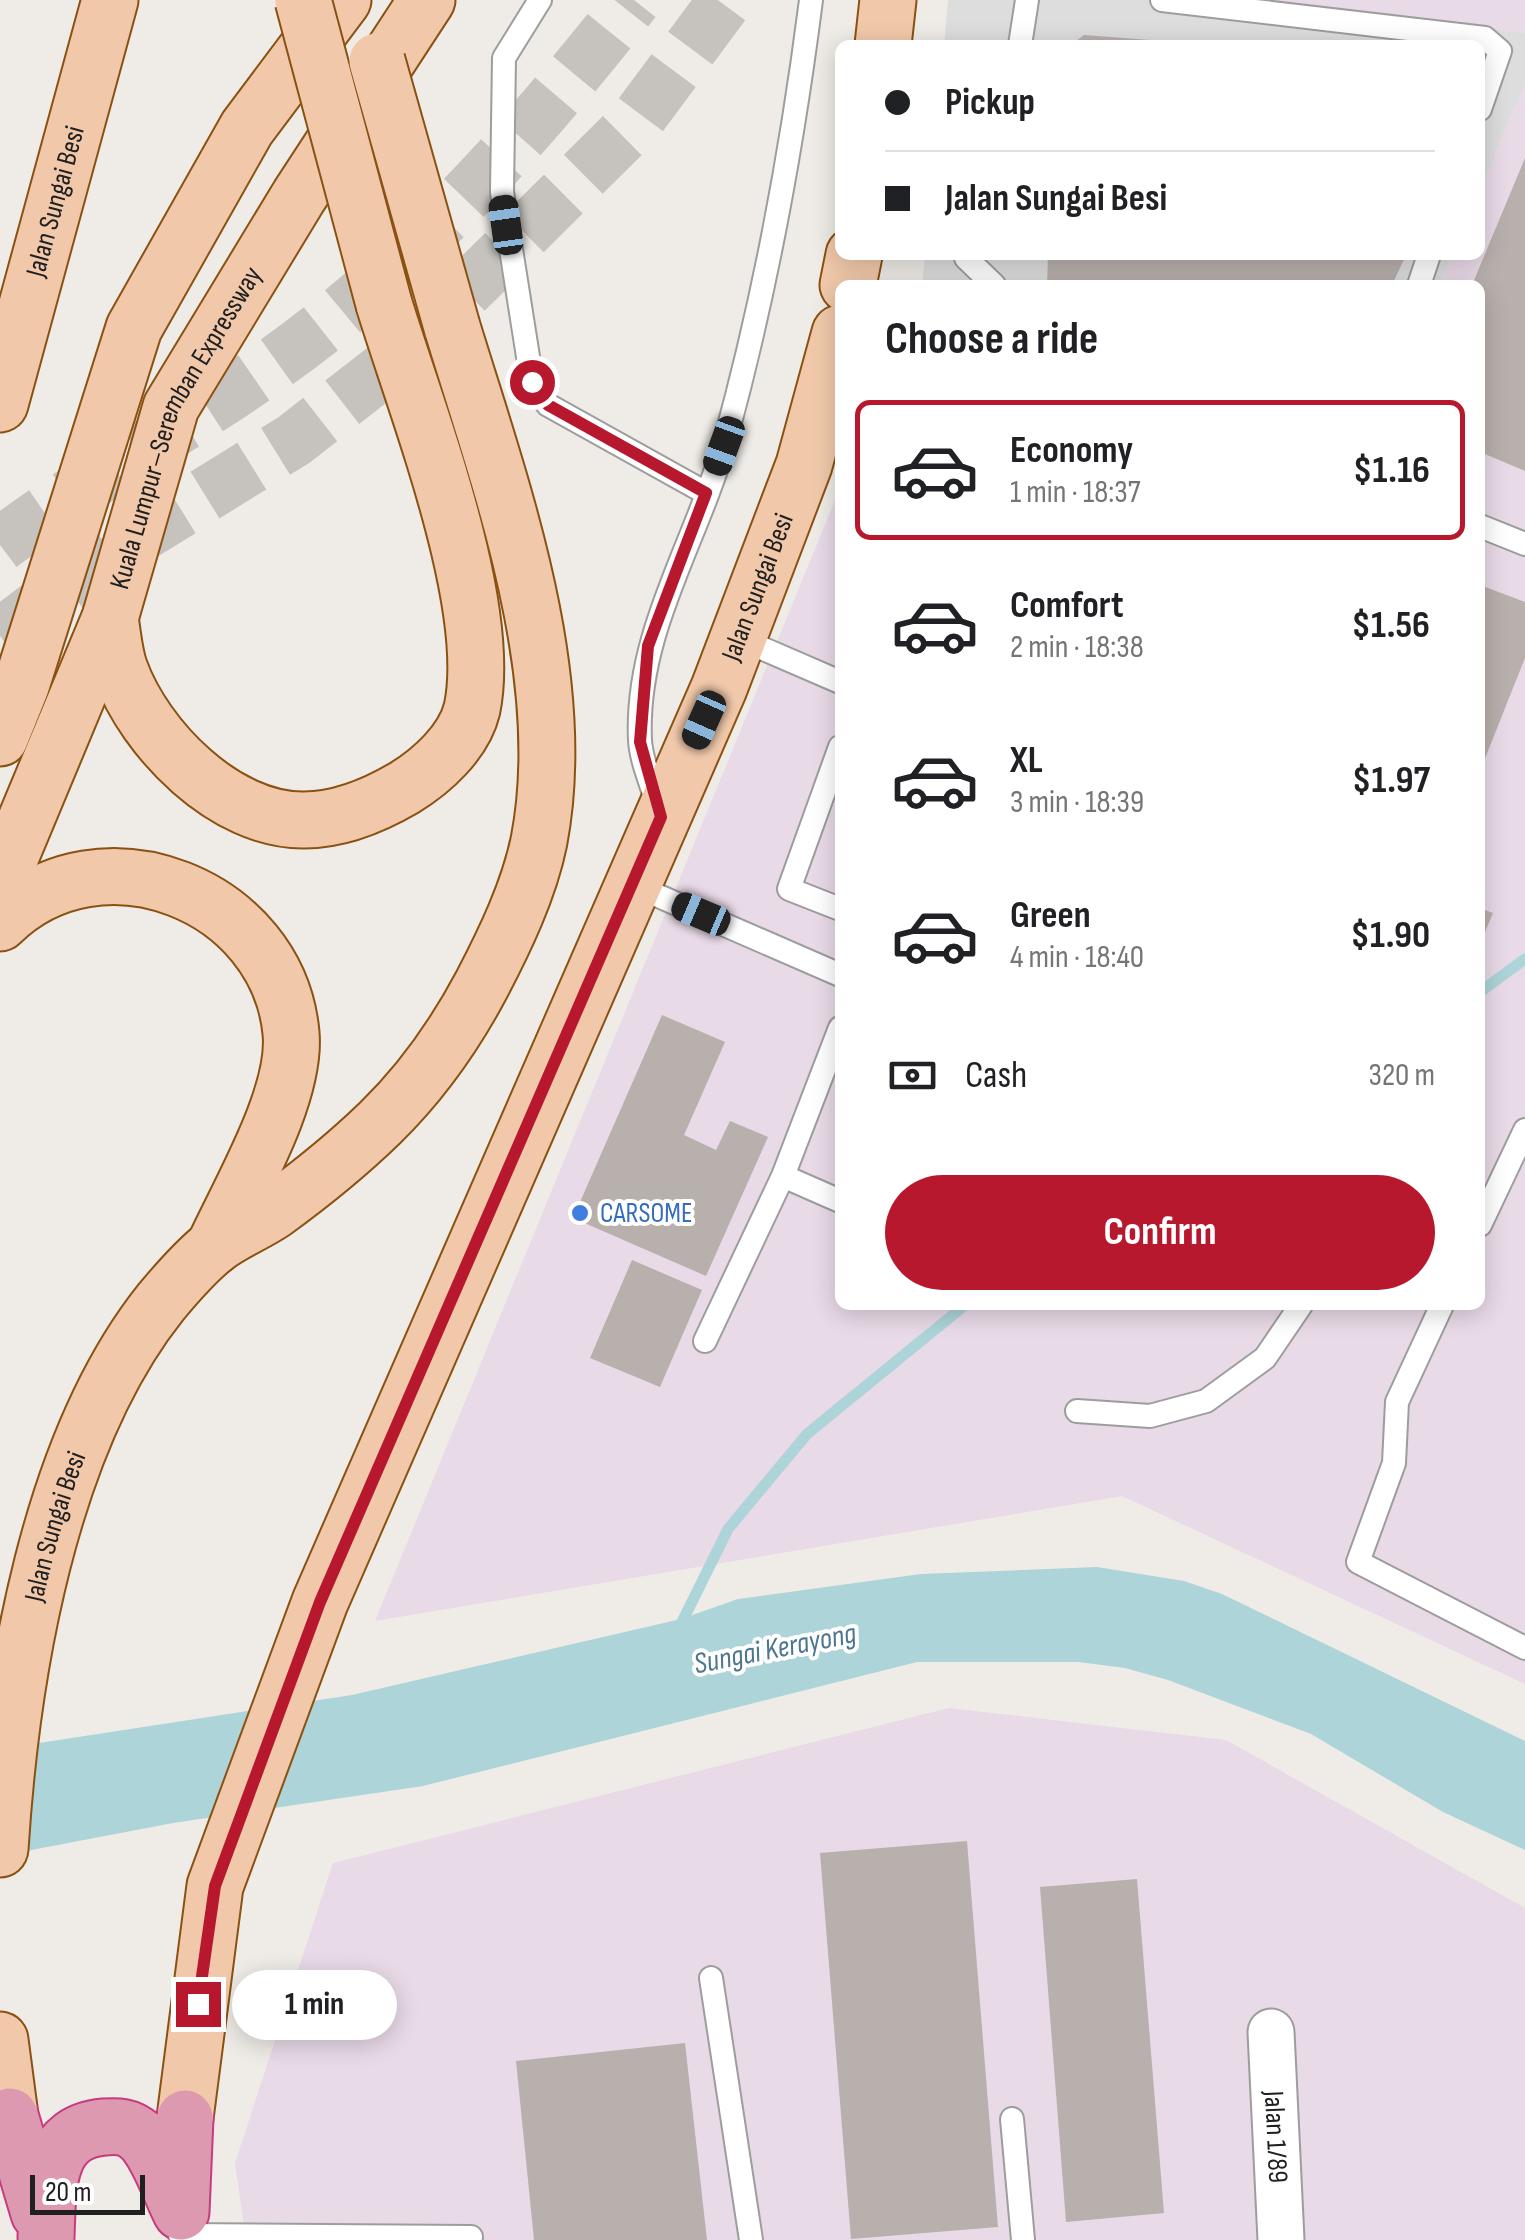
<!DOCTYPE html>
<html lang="en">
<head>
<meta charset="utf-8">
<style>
  :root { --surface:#fff; --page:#f6f6f6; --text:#202124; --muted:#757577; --line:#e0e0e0; --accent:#b8182e }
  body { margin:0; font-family:"Sofia Sans Condensed",sans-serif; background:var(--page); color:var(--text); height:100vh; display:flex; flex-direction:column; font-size:38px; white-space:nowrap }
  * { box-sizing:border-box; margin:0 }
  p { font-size:32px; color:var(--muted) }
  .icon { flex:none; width:55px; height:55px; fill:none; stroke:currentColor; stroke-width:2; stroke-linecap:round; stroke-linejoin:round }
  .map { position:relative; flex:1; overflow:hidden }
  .sheet { position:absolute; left:835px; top:280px; width:650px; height:1030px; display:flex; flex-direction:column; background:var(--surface); border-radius:15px; box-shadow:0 5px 25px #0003 }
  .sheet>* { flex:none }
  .banner { position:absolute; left:835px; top:40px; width:650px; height:220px; border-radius:15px; box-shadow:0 5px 25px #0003; display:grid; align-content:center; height:220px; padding:0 50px; background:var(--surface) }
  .scale { position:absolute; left:30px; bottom:25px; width:115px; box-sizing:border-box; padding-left:10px; border:5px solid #202020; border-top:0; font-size:28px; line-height:35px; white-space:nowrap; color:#202020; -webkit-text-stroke:8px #fff; paint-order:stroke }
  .end { position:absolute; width:45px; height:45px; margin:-22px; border:12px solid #b8182e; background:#fff; box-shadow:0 0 0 5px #fff }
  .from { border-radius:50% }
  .bubble { position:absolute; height:70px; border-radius:35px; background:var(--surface); box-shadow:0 5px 25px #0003; font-size:32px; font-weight:700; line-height:70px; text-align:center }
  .car { position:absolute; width:30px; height:60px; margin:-30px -15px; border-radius:12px; box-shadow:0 0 8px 2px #0007; background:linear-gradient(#222 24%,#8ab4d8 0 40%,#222 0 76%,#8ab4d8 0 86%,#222 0) }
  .banner b { display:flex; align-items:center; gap:35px; height:95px; font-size:38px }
  .banner b+b { border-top:2px solid var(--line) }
  .banner i { width:25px; height:25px; background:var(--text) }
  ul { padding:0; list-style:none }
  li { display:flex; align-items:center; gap:30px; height:140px; margin:0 20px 15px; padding:0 30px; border:5px solid transparent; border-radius:15px }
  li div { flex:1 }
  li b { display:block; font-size:38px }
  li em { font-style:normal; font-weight:700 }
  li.on { border-color:var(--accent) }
  li>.icon { width:90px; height:90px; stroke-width:1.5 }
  h2 { padding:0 50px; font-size:45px; line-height:120px }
  .pay { display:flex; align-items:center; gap:25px; height:110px; padding:0 50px; font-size:38px }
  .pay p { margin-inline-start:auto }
  .cta { display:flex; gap:20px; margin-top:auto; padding:20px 50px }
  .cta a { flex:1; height:115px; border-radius:60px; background:var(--accent); color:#fff; font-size:40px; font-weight:700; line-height:115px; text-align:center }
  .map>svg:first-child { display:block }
</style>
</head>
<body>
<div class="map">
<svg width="1525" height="2240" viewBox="0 0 1525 2240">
  <rect width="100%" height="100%" fill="#efece7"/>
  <path fill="#dedddd" d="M948,0H1266L1525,33V84L1480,190V45H944Z
    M925,255H1452L1440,285H922Z"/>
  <path fill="#e8dae7" d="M1266,0H1525V33Z
    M1525,84V1684L1122,1496L375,1621L840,488V1305H1480V285H1440L1452,255H1480V190Z
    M949,1708L1226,1740L1525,1908V2240H246L235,2163L333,1863Z"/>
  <path fill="#add4d8" d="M1097,1567L1184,1581L1222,1594L1525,1741V1850L1443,1812L1311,1734L1168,1680L1125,1668L1078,1662H917L423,1786L173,1823L0,1856V1749L352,1695L681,1619L738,1599L921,1574Z"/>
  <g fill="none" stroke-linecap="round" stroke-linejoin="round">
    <path stroke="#add4d8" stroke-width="11" d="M1480,992L1525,959
      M678,1630L728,1529L807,1434L965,1305"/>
  </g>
  <path fill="#b8b0ad" d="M1084,35L1177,42V45H1071Z
    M1525,158V471L1480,452V285H1472Z
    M1048,255H1406L1392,285H1047Z
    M1480,585L1525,602V658L1480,771Z
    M1480,908L1493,913L1480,944Z
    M662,1015L725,1042L684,1135L716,1150L730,1121L768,1137L706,1276L573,1218Z
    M632,1260L702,1290L660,1387L590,1358Z
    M967,1841L998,2227L851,2239L820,1853Z
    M1137,1879L1164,2213L1066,2222L1040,1887Z
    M685,2043L707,2240H534L516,2061Z"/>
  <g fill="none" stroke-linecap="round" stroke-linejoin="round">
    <path stroke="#c6c3bf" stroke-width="55" stroke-dasharray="55 28" stroke-linecap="butt" d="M0,545C105,466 224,407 327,324C442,232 543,115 634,0
      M0,636L108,555L294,440L395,361L634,124L726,0"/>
    <defs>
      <path id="lane" d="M540,0L504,58L502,192L532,382L548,405L706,493
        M1162,0L1485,38L1500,51L1480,109
        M1020,45L1027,0
        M966,258L994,285
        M1419,285L1429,255
        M1480,526L1525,544
        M738,638L840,682
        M840,747L789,889L840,909
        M658,806C652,785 641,761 640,740C635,632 697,542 725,441C765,296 792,149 811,0
        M631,884L840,975
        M783,1176L840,1201
        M1480,1225L1525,1130
        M1442,1305L1397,1402L1394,1463L1358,1562L1525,1648
        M705,1341L783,1176L840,1028
        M1077,1411L1150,1416L1206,1401L1265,1358L1301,1305
        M711,1978L751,2240
        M1012,2119L1023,2240
        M180,2235L471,2237"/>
      <g id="street">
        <path id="s1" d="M1271,2032L1281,2240"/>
      </g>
      <g id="primary">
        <path d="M883,45L888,0"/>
        <path d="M848,285L854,255"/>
        <path id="s2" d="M0,404L110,0"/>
        <path d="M110,618C113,635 114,654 120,670C145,739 225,821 304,820C339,820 375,805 404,788C432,771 464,742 472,709C494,604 416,409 384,304"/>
        <path d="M0,738L21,686L134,328L247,128L343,0"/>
        <path id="s3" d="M0,882L110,618L171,407L299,196L427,0"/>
        <path d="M0,923C100,824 278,894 291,1033C297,1095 240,1190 214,1247"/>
        <path id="s4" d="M0,1849C11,1675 49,1442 161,1302C176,1284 196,1261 215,1246C233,1232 255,1224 274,1211C311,1184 347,1155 380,1123C421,1083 455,1035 482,984C505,940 529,890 539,841C571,675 500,484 452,327"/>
        <path d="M0,2040L10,2116"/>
        <path id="s5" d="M185,2118L215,1886L320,1602L719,688L804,465L840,333"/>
      </g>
      <path id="highway" d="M10,2116L39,2213
        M181,2212L185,2118
        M46,2237C48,2191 44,2132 104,2127C118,2126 128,2126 140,2136C158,2152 170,2191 181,2212"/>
    </defs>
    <use href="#lane" stroke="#9d9d9d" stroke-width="26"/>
    <use href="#street" stroke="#9d9d9d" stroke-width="49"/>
    <use href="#primary" stroke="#8a5112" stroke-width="59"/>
    <use href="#highway" stroke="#c73b7f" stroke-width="59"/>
    <use href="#lane" stroke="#fff" stroke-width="22"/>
    <use href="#street" stroke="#fff" stroke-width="45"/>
    <use href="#primary" stroke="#f1c9aa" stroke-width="55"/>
    <use href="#highway" stroke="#dd99af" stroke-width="55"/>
    <defs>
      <path id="primary-bridge" d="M303,0L384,304
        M377,61L452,327"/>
    </defs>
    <use href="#primary-bridge" stroke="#8a5112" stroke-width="59" stroke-linecap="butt"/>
    <use href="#primary-bridge" stroke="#f1c9aa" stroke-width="55"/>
  </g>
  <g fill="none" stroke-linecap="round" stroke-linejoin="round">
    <path stroke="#b8182e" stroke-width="12" d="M198,2004L215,1886L320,1602L661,817L640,742L648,646L706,493L548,405L532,382"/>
  </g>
  <circle fill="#3f7fe0" stroke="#fff" stroke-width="4" cx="580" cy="1213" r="10"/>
  <g text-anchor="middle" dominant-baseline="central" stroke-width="8" stroke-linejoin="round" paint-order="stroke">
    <g font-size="28" fill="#202020" stroke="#fff">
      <text stroke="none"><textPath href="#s2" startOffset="210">Jalan Sungai Besi</textPath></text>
      <text stroke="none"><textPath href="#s3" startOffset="492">Kuala Lumpur–Seremban Expressway</textPath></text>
      <text stroke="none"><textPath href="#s5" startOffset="1642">Jalan Sungai Besi</textPath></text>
      <text stroke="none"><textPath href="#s4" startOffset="328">Jalan Sungai Besi</textPath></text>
      <text stroke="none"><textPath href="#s1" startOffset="105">Jalan 1/89</textPath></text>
    </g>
    <g font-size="28" fill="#366cbe" stroke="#fff" text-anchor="start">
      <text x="600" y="1213">CARSOME</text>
    </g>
    <g font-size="30" font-style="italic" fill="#4c778f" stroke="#fff">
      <text transform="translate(775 1649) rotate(-11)">Sungai Kerayong</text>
    </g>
  </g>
</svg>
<div class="scale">20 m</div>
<i class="end from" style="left:532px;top:382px"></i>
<i class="end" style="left:198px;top:2004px"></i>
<div class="bubble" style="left:232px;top:1970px;width:165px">1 min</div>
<i class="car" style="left:506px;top:225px;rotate:352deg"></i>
<i class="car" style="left:724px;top:446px;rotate:200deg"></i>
<i class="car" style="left:704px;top:720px;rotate:204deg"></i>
<i class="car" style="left:701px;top:914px;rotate:293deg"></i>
<div class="banner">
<b><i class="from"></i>Pickup</b>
<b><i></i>Jalan Sungai Besi</b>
</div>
<section class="sheet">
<h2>Choose a ride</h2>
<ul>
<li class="on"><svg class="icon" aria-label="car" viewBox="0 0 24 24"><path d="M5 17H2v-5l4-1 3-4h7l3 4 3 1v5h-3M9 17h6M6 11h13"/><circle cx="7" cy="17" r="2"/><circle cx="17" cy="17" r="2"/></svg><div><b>Economy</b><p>1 min · 18:37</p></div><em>$1.16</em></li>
<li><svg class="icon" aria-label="car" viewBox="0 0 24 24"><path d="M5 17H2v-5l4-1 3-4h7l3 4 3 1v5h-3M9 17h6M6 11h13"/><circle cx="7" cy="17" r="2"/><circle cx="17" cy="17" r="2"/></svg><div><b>Comfort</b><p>2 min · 18:38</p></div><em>$1.56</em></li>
<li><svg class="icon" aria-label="car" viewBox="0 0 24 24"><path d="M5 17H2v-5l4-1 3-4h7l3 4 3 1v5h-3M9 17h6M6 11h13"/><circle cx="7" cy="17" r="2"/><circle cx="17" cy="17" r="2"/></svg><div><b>XL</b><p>3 min · 18:39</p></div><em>$1.97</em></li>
<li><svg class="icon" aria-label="car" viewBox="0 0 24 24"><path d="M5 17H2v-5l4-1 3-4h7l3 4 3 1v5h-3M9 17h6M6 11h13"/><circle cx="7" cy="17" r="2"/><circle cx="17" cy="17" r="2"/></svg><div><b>Green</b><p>4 min · 18:40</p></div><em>$1.90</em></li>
</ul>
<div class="pay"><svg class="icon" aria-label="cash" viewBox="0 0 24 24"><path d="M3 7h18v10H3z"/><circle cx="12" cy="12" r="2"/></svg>Cash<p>320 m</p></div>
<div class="cta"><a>Confirm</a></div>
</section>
</div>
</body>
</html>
